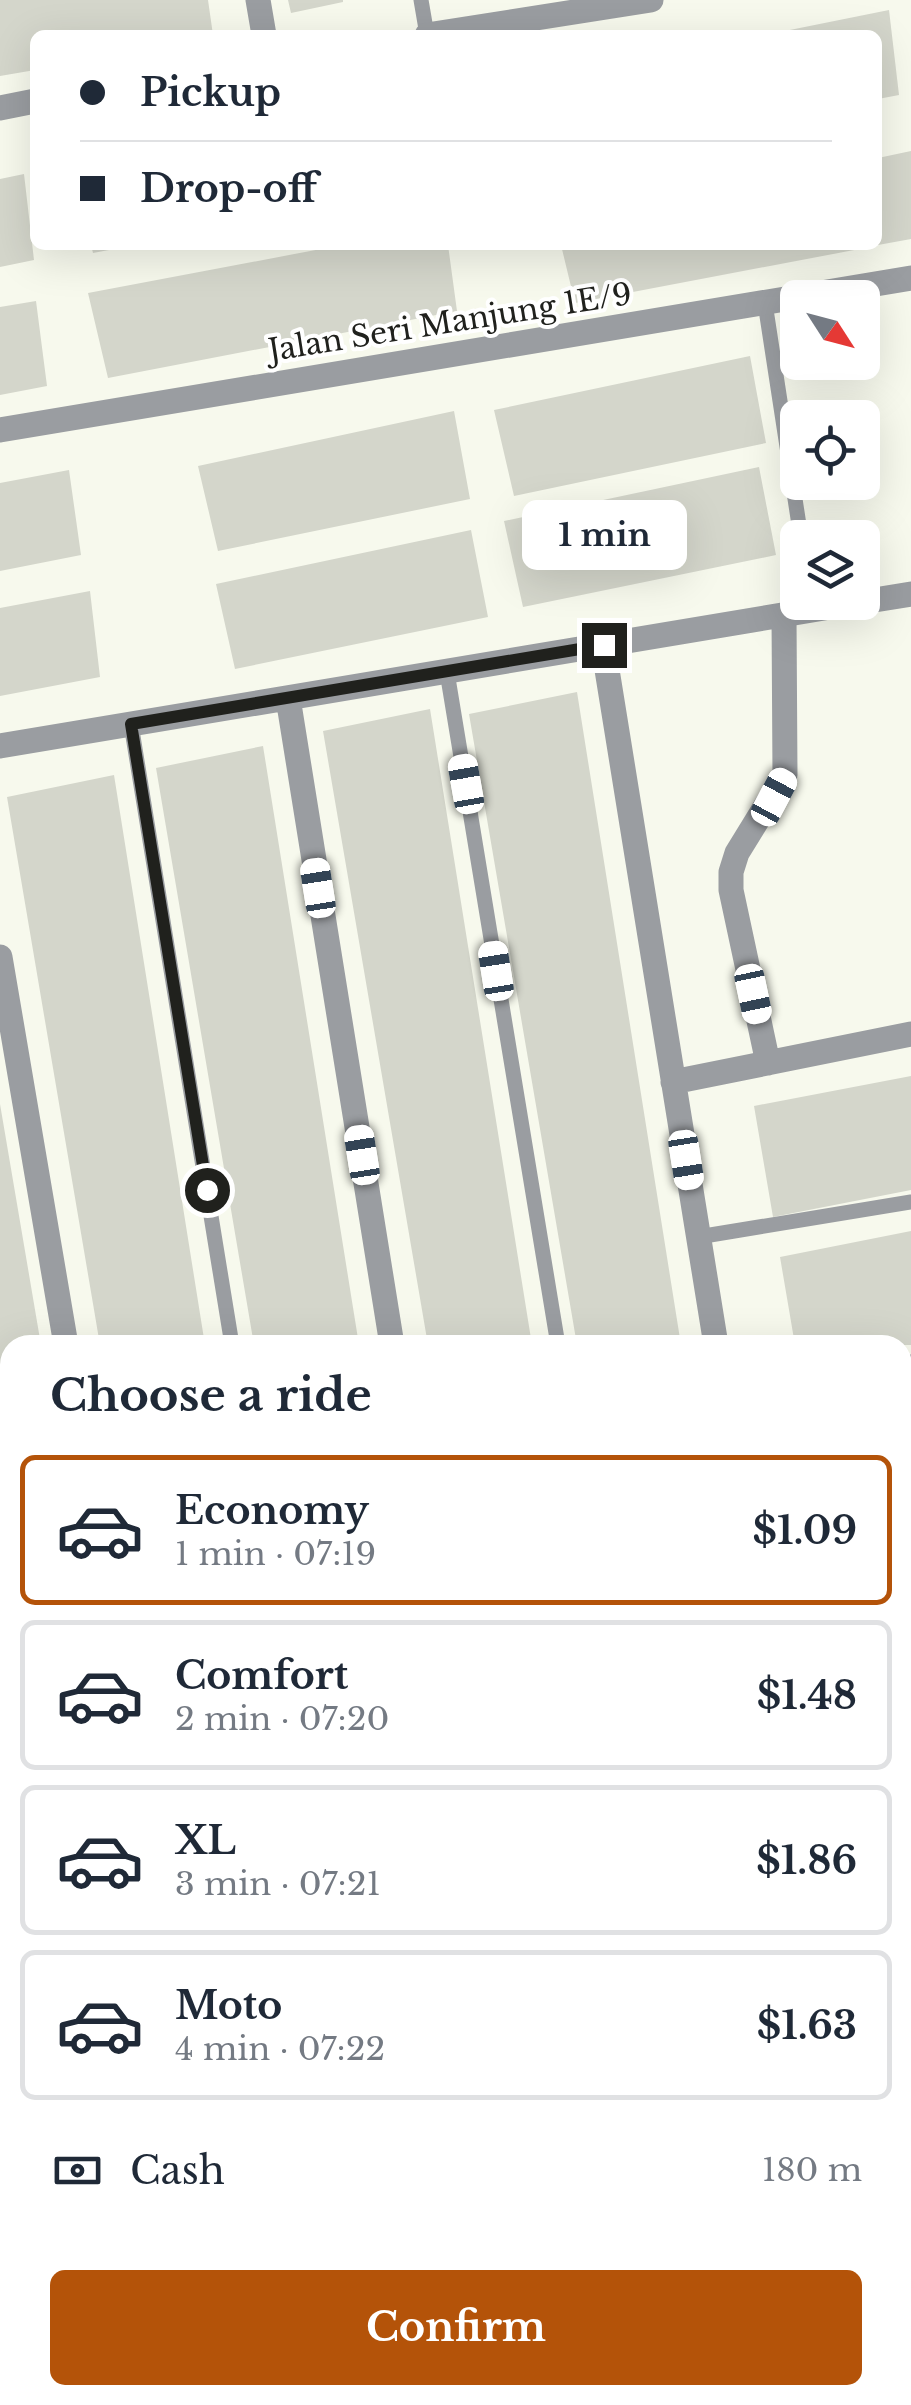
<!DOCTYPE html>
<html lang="en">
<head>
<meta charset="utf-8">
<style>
  :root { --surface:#fff; --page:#f6f6f7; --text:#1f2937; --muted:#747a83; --line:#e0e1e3; --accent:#b45309 }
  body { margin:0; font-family:"Libre Baskerville",serif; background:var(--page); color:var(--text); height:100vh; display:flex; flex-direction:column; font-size:38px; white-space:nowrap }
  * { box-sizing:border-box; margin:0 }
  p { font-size:32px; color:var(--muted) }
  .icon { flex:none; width:55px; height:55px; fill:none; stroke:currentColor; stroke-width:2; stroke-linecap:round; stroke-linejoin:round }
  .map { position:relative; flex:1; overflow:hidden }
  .details { position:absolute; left:0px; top:1335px; width:912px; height:1070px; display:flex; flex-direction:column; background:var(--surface); border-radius:30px 30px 0 0; box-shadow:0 10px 40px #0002 }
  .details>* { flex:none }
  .guide { position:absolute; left:30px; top:30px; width:852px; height:220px; border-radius:15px; box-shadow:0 10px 40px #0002; display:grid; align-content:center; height:220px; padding:0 50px; background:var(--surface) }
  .needle { width:65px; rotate:126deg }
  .tools { position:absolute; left:780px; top:280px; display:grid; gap:20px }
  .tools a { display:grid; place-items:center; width:100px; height:100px; border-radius:15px; background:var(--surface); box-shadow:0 10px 40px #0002; font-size:50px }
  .end { position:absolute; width:45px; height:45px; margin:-22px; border:12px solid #20211d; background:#fff; box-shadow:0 0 0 5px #fff }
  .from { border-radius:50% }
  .bubble { position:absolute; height:70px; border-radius:15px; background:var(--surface); box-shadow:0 10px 40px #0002; font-size:32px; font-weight:800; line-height:70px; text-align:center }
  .car { position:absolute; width:30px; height:60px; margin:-30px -15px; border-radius:12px; box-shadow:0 0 8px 2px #0007; background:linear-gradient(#fff 24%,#345 0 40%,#fff 0 76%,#345 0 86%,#fff 0) }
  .guide b { display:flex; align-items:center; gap:35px; height:95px; font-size:38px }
  .guide b+b { border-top:2px solid var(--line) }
  .guide i { width:25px; height:25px; background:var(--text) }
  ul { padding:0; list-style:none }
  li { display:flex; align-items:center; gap:30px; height:150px; margin:0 20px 15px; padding:0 30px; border:5px solid var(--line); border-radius:15px }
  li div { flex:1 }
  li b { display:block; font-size:38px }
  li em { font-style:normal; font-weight:800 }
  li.active { border-color:var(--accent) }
  li>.icon { width:90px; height:90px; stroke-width:1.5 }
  h2 { padding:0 50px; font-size:45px; line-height:120px }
  .pay { display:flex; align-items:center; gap:25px; height:110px; padding:0 50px; font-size:38px }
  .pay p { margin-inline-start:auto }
  .button { display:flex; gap:20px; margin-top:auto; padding:20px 50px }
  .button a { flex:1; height:115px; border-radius:15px; background:var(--accent); color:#fff; font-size:40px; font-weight:800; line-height:115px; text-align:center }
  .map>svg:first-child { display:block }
</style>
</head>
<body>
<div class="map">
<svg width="911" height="2405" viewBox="0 0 911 2405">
  <rect width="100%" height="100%" fill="#f7f9ed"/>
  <path fill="#cbceb1" d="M911,1833V2405H0V1989L10,1987V2395H902V1835Z"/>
  <path fill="#d4d6cb" d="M0,0H208L213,35H35V70L0,76Z
    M288,0H343V2L291,13Z
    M889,10L899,95L878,99V35H765Z
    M911,151V239L878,245V158Z
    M24,174L34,260L0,267V179Z
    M91,245H125V247L93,253Z
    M342,245H448L457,311L108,378L88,293Z
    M561,245H870V247L575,303Z
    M36,301L47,386L0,395V307Z
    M750,356L766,443L514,496L494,410Z
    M454,411L470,499L218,551L198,466Z
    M759,467L776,555L523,607L504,521Z
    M69,470L81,555L0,571V483Z
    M471,530L488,617L235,669L216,584Z
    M90,591L100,677L0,696V608Z
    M577,692L681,1345H577L469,714Z
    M430,709L532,1345H428L323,731Z
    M263,746L359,1345H254L156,768Z
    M114,775L205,1345H100L7,797Z
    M911,1076V1190L773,1217L754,1106Z
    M0,1104L41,1345H10L8,1772L0,1725Z
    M911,1231V1345H795L780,1257Z
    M911,1397V1512L902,1513V1399Z
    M911,1553V1667L902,1668V1554Z"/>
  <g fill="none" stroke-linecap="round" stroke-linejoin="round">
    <path stroke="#9a9da1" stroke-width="15" d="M421,0L427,35
      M765,303L801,538
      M447,672L558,1345
      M131,724L232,1345
      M698,1237L911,1202
      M902,1524L911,1522
      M902,1880L911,1879
      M541,2395L545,2405"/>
    <path stroke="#9a9da1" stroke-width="25" d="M258,0L264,35
      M427,35L651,0
      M0,108L35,101
      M0,430L911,278
      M862,602L911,594
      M603,645L716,1345
      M288,698L392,1345
      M0,746L860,602
      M0,957L66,1345
      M768,1063L731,890V872L737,853L785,775L784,615
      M673,1082L911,1034
      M902,1368L911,1367
      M902,1697L911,1696
      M0,1839L10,1838"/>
    <path stroke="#9a9da1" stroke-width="25" d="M902,1780L911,1779
      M0,1933L10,1931"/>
  </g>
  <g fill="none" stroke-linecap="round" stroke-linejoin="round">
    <path stroke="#20211d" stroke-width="12" d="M207,1190L131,724L604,645"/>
  </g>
  <g text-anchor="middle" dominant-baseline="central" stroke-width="8" stroke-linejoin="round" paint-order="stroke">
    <g font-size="30" fill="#20211d" stroke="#fff">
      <text transform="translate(450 322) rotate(-9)">Jalan Seri Manjung 1E/9</text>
    </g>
  </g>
</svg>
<div class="tools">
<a><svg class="needle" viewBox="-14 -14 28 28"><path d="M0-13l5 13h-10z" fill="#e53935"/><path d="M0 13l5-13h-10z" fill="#747a83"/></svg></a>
<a><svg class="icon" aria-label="locate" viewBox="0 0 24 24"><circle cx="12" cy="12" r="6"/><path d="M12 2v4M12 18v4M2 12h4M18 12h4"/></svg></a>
<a><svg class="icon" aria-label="layers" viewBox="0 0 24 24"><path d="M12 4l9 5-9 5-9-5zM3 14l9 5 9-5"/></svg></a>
</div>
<i class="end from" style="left:207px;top:1190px"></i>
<i class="end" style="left:604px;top:645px"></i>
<div class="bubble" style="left:522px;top:500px;width:165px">1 min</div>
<i class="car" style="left:466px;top:784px;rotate:350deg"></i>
<i class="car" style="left:774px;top:797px;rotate:28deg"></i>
<i class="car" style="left:318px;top:888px;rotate:351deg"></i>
<i class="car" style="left:496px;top:971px;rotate:351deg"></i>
<i class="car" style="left:753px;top:994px;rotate:168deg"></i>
<i class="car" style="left:362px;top:1155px;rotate:351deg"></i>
<i class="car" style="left:686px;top:1160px;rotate:171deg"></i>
<div class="guide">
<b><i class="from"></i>Pickup</b>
<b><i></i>Drop-off</b>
</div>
<section class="details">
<h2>Choose a ride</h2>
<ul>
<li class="active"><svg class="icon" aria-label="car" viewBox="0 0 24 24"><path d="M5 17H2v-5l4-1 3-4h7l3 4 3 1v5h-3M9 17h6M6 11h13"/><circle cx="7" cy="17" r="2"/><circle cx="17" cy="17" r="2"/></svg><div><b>Economy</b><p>1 min · 07:19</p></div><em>$1.09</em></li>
<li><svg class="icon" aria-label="car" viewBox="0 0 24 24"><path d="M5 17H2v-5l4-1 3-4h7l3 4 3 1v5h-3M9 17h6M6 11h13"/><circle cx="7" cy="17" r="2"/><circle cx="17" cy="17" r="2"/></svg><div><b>Comfort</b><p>2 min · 07:20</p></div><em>$1.48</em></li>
<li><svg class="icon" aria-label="car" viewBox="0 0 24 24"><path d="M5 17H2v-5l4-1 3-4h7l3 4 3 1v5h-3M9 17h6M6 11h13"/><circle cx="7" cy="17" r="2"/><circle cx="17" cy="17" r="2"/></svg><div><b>XL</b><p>3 min · 07:21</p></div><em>$1.86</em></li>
<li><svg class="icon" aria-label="car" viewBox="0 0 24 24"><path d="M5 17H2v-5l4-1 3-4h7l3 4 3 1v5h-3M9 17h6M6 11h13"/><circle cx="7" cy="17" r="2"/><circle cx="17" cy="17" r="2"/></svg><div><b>Moto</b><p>4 min · 07:22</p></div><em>$1.63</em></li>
</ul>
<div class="pay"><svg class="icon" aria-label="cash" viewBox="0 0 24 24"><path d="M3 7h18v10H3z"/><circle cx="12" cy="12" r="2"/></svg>Cash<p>180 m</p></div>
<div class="button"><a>Confirm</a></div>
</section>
</div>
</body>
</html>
